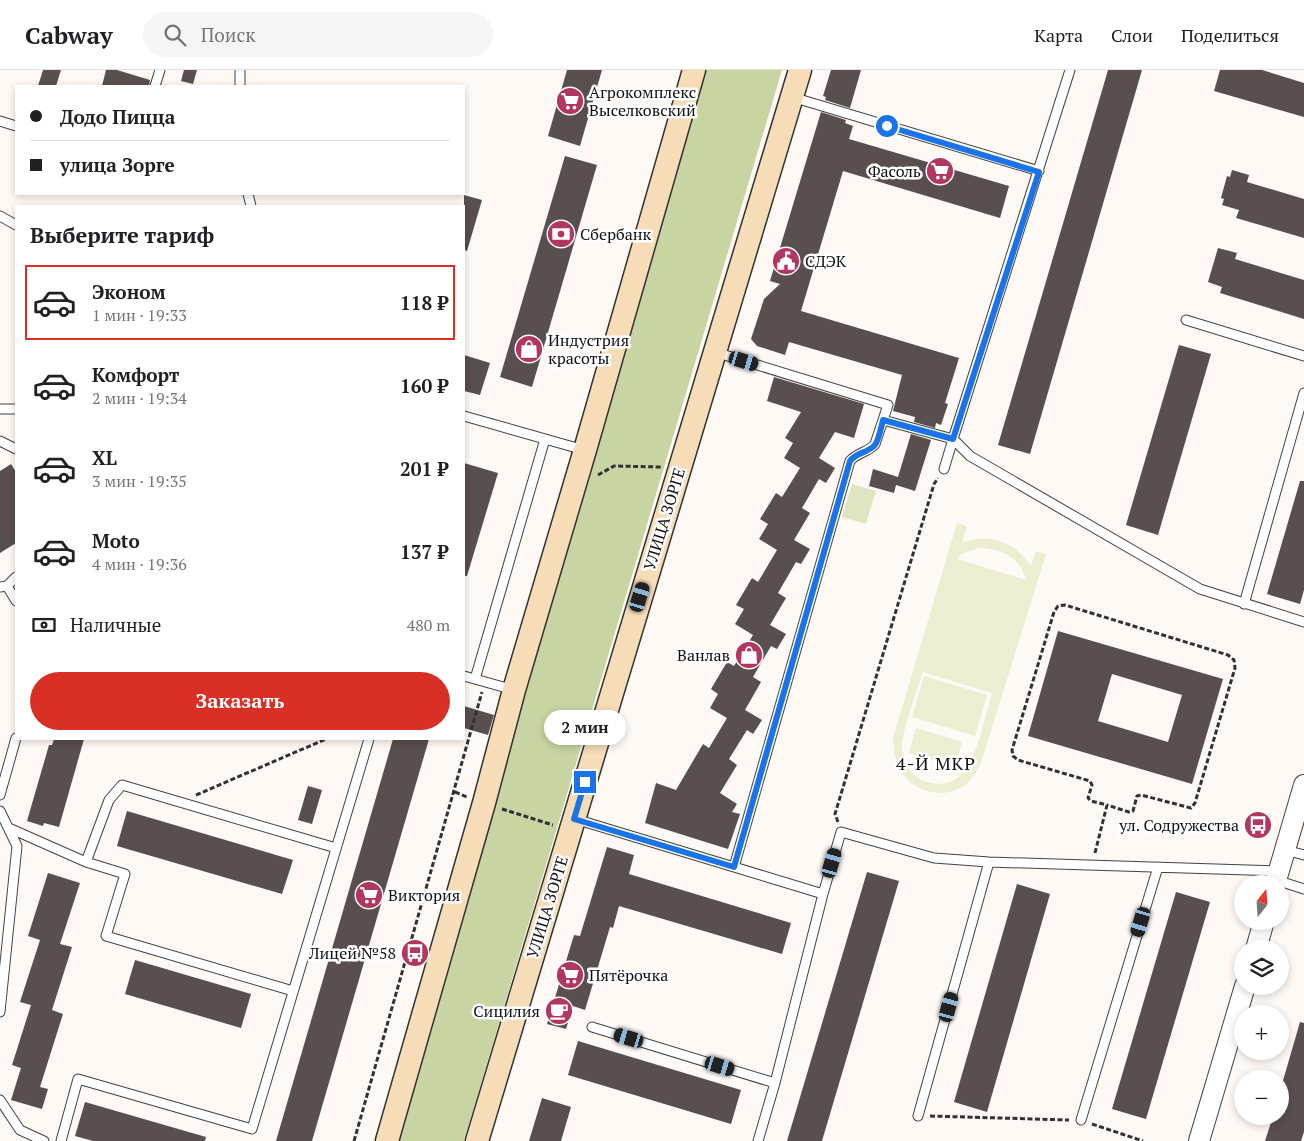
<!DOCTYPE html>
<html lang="ru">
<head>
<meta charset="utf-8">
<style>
  :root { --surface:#fff; --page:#f6f6f6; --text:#202124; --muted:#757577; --line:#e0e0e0; --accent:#d93025 }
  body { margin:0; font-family:"PT Serif",serif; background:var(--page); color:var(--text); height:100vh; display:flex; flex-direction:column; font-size:19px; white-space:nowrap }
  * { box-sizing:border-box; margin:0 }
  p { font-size:16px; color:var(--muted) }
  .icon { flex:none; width:28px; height:28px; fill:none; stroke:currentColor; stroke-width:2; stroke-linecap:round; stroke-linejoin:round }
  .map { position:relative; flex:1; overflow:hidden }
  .details { position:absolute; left:15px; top:135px; width:450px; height:535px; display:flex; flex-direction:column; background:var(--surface); border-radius:0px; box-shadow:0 2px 8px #0003 }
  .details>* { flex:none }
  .guide { position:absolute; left:15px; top:15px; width:450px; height:110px; border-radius:0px; box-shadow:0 2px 8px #0003; display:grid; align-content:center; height:110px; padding:0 15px; background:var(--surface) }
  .needle { width:32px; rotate:17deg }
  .controls { position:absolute; left:1234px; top:805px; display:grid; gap:10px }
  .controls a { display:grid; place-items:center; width:55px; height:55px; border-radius:50%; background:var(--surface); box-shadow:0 2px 8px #0003; font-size:25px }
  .end { position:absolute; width:22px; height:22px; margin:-11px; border:6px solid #1a73e8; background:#fff; box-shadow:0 0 0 2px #fff }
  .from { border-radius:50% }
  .bubble { position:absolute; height:35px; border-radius:18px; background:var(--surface); box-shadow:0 2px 8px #0003; font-size:16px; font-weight:800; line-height:35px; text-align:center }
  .car { position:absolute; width:15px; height:30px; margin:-15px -8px; border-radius:6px; box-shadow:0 0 4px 1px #0007; background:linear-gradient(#222 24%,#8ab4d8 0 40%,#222 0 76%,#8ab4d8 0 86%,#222 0) }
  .guide b { display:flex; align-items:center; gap:18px; height:48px; font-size:19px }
  .guide b+b { border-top:1px solid var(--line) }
  .guide i { width:12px; height:12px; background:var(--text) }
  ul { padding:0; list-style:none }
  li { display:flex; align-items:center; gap:15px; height:75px; margin:0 10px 8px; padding:0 5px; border:2px solid transparent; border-radius:0px }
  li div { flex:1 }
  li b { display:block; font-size:19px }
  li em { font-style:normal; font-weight:800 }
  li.active { border-color:var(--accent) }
  li>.icon { width:45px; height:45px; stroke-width:1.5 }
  h2 { padding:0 15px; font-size:22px; line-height:60px }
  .pay { display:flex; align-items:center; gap:12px; height:55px; padding:0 15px; font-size:19px }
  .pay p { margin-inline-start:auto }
  .cta { display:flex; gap:10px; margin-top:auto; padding:10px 15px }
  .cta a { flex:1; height:58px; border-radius:30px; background:var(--accent); color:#fff; font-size:20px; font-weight:800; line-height:58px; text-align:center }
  header { display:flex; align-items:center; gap:30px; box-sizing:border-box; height:70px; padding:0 25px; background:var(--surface); border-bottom:1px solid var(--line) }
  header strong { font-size:24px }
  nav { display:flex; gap:28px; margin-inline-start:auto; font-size:18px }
  .search { width:350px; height:45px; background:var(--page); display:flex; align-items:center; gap:12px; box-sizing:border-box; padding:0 18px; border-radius:28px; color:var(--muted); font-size:19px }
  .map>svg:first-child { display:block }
</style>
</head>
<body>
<header>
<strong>Cabway</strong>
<div class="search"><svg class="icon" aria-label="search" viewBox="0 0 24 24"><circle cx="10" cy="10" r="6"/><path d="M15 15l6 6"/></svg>Поиск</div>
<nav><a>Карта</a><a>Слои</a><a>Поделиться</a></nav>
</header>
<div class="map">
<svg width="1304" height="1071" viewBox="0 0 1304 1071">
  <rect width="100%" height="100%" fill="#fef9f5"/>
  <path fill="#dfe5c1" d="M852,414L876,421L866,454L842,447Z"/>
  <path fill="#c8d4a2" d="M705,0H782L464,1071H397Z"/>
  <path fill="#eceed2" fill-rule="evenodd" d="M957,453L967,456L962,473C989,462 1015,472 1031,496L1036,481L1046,484L981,693C976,702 971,712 962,717C952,723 943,724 932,722C905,718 893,693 893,668ZM978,478C999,478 1021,487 1026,510L957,489L962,484ZM923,602L992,623C989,635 985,647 982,660C973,689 962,726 922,710C911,705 903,692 902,680C901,662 917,621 923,602Z
    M924,606L987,625L975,666L912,647Z
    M916,658L962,672L955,696L909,683Z"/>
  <path fill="#584f4e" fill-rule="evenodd" d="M43,0H61L56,16H38Z
    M106,0H117L150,10L149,16H102Z
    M184,0H197L193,14L181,11Z
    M567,0H602L580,76L548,66Z
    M831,0H861L850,38L825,30L826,27L823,26Z
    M1108,0H1142L1030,384L998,375Z
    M1220,0H1262L1304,13V47L1214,21Z
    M821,42L846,50L845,53L853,56L849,69L1009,116L1000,148L843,101L801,241L959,288L945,333L948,334L941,355L936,353L935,358L914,352L915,347L893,341L902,305L789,272L785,285L757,276L751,269L764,229L780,214L770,211Z
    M565,86L597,95L532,317L500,307Z
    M1232,100L1249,105L1247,112L1304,129V168L1236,148L1239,140L1222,135L1224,129L1221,128L1227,106L1230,107Z
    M464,125L482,130L467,181L464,180Z
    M1218,178L1237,183L1235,189L1304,210V249L1220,223L1222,217L1208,212Z
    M1179,275L1211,284L1158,465L1126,455Z
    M464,285L490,293L480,325L464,321Z
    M774,307L864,334L854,368L835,362L819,388L835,398L826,413L819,409L802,438L810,443L794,470L810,479L801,494L796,492L778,523L786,528L770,555L786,564L777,579L771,576L753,607L761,612L745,640L762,650L753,664L747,660L729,689L737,695L720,723L737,734L732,742L740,744L728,779L645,753L656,713L676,720L703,674L709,678L727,648L710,638L718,624L711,619L727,592L734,596L753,565L735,554L744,539L736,535L752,508L758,512L777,480L759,469L768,454L760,449L776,423L782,427L800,398L784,388L793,373L785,368L801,342L767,331Z
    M911,364L931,370L915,421L896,415L894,423L869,416L873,399L898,407Z
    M464,393L498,403L467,506H464Z
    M11,394L16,402V473L0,483V401Z
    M1300,411H1304V520L1300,534L1267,524Z
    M1058,561L1223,609L1192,714L1028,666ZM1112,604L1182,625L1168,672L1098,651Z
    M464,636L494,645L488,665L464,658Z
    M54,669H84L59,757L44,753L43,756L27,751L49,675H52Z
    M393,669H429L312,1071H276Z
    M308,716L322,720L312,754L298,750Z
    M127,741L293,790L282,824L117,776Z
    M607,777L634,785L629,804L791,853L782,884L619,836L613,858L610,857L585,940L573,936L566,959L547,954L574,865L580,866Z
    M867,802L899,811L822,1071H787Z
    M48,803L80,813L60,874L72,877L52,940L63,944L40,1017L48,1019L42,1039L11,1030L21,998L12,995L31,935L20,932L40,870L28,866Z
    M1017,814L1050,824L987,1042L954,1032Z
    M1176,822L1210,832L1146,1049L1112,1039Z
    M135,890L251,924L241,958L125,924Z
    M1300,952L1304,953V1062L1301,1071H1265L1273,1046H1280V1021Z
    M578,971L741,1020L731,1054L568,1005Z
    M542,1028L571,1037L561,1071H529Z
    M85,1032L206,1067L205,1071H93L75,1066Z"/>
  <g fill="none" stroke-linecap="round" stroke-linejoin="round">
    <defs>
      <path id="service" d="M240,0V16
        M155,16L160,0
        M792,27L1039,101
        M0,51L16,56
        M248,124L251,136
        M0,146L16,155
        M1186,250L1304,286
        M0,339H16
        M464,346L584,380
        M883,350L953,369L1070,0
        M0,371L16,379
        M944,399L953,369L970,386L1200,519L1304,552
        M7,516L16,531
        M0,517L7,516L16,507
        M1244,534L1304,323
        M464,606L514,620
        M475,609L545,369
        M0,725L16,668
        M0,741L17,776L0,942
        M575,749L734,797L850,391C856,383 869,382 875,374L888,335L715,282
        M9,758L86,792L109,730L122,715L336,778
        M1285,780L1304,785
        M86,792L125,804L106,866L293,921
        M734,797L823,824L775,1013L758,1071
        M1276,810L1304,819
        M823,824L841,762L934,788L989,792L1279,801
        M592,957L775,1013
        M0,1030L20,1060L44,1071
        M918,1046L989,792
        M1081,1050L1158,797
        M61,1071L78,1009L252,1059L369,669"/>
      <path id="tertiary" d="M1275,814L1304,715
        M1256,879L1264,851
        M1199,1071L1245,916"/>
      <path id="secondary" d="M387,1071L484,733L514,620L585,380L694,0
        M477,1071L800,0"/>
    </defs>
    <use href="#service" stroke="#434343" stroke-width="11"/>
    <use href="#tertiary" stroke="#434343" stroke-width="22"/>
    <use href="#secondary" stroke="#323232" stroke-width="25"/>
    <path stroke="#323232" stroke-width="3" stroke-dasharray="5 2.5" stroke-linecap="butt" d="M598,405L614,396L661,397
      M455,722L467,727
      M196,725L326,669
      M502,739L553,755
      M838,752L835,744L934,414L938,408
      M1095,783L1107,735L1091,731L1088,728L1092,715L1090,711L1018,690L1013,686L1012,680L1054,542L1058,536L1065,535L1228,585L1234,590L1235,598L1195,733L1191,738L1141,725L1137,726L1133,741L1129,742L1107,735
      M930,1046L1069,1050
      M1092,1054L1143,1071
      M354,1071L482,622"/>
    <use href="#service" stroke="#fff" stroke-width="9"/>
    <use href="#tertiary" stroke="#fff" stroke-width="20"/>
    <use href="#secondary" stroke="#f6ddb8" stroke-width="22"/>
  </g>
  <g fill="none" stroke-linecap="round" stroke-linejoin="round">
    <path stroke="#1a73e8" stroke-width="6" d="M585,712L574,749L734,797L850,391C855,383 867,383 874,376C879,371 881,357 883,350L953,369L1039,102L887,56"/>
  </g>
  <defs>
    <symbol id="supermarket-disc" viewBox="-11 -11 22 22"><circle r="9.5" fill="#b13761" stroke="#fff"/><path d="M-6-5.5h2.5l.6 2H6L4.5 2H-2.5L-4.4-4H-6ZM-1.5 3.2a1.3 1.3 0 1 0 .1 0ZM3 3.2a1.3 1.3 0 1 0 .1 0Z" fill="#fff"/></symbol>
    <symbol id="bank-disc" viewBox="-11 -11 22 22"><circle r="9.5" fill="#b13761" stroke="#fff"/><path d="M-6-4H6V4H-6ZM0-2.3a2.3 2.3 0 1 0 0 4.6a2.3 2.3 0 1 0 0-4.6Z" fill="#fff"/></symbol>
    <symbol id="civic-disc" viewBox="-11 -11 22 22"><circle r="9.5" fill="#b13761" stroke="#fff"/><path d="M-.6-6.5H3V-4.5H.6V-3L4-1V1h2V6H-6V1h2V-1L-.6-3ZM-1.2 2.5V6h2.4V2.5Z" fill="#fff"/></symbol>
    <symbol id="shop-disc" viewBox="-11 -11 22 22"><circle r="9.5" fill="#b13761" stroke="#fff"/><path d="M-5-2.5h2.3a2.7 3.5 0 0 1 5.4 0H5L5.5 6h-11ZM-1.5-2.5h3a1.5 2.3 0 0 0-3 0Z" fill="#fff"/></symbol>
    <symbol id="bus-disc" viewBox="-11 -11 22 22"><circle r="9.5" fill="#b13761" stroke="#fff"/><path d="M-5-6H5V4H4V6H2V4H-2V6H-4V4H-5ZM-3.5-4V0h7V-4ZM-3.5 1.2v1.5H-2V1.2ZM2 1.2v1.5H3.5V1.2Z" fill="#fff"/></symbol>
    <symbol id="cafe-disc" viewBox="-11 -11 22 22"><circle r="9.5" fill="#b13761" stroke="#fff"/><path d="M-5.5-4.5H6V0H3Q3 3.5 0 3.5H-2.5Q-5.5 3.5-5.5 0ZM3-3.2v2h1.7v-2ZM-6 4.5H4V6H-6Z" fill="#fff"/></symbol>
  </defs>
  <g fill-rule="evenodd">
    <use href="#supermarket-disc" x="554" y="15" width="32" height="32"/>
    <use href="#supermarket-disc" x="924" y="85" width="32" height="32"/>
    <use href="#bank-disc" x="545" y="148" width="32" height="32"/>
    <use href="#civic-disc" x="770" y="175" width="32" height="32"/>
    <use href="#shop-disc" x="513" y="263" width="32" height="32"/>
    <use href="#shop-disc" x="733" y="569" width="32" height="32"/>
    <use href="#bus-disc" x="1242" y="739" width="32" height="32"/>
    <use href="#supermarket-disc" x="353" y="809" width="32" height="32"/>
    <use href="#bus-disc" x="399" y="867" width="32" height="32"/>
    <use href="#supermarket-disc" x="554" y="889" width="32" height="32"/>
    <use href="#cafe-disc" x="543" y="925" width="32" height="32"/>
  </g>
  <g text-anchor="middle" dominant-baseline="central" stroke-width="5" stroke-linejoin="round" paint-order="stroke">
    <g font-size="16" fill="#101010" stroke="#fff" text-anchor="start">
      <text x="589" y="22">Агрокомплекс<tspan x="589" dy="18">Выселковский</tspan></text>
      <text x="921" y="101" text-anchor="end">Фасоль</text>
      <text x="580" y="164">Сбербанк</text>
      <text x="805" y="191">СДЭК</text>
      <text x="548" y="270">Индустрия<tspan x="548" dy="18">красоты</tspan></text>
      <text x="730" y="585" text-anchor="end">Ванлав</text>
      <text x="1239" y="755" text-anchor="end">ул. Содружества</text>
      <text x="388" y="825">Виктория</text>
      <text x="396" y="883" text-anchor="end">Лицей №58</text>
      <text x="589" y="905">Пятёрочка</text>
      <text x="540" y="941" text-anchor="end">Сицилия</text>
    </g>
    <g font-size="16" fill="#101010" stroke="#fff">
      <text transform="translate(664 449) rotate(-73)">УЛИЦА ЗОРГЕ</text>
      <text transform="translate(547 837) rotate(-73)">УЛИЦА ЗОРГЕ</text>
    </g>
    <g font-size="18" letter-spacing="1" fill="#101010" stroke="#fff">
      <text x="936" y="693">4-Й МКР</text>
    </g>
  </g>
</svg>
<div class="controls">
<a><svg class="needle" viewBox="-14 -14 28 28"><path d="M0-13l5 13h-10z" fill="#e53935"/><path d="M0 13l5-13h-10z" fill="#757577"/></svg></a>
<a><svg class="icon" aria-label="layers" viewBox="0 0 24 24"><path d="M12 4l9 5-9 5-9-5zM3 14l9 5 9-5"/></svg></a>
<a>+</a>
<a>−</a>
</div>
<i class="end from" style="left:887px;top:56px"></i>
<i class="end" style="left:585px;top:712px"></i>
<div class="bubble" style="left:544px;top:640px;width:82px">2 мин</div>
<i class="car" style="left:744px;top:291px;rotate:107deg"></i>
<i class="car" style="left:640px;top:527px;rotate:17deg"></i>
<i class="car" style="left:832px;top:793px;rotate:16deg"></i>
<i class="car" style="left:1141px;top:852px;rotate:197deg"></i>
<i class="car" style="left:949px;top:937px;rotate:15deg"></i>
<i class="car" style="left:629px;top:968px;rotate:287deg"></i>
<i class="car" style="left:720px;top:996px;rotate:107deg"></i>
<div class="guide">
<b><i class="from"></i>Додо Пицца</b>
<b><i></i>улица Зорге</b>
</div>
<section class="details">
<h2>Выберите тариф</h2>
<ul>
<li class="active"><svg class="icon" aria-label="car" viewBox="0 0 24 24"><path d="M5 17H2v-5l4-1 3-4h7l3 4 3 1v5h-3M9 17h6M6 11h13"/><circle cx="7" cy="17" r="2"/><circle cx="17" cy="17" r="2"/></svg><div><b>Эконом</b><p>1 мин · 19:33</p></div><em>118 ₽</em></li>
<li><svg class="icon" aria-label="car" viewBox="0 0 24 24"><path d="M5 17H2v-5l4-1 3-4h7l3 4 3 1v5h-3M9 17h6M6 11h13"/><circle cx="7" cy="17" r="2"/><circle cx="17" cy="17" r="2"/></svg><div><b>Комфорт</b><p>2 мин · 19:34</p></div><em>160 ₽</em></li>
<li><svg class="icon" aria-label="car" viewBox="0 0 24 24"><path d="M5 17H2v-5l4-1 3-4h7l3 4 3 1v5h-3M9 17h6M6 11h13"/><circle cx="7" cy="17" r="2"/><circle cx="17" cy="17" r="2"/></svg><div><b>XL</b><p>3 мин · 19:35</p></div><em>201 ₽</em></li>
<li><svg class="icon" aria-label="car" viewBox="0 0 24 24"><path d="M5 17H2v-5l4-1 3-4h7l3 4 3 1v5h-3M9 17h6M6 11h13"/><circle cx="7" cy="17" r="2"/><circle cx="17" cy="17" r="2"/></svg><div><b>Moto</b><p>4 мин · 19:36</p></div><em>137 ₽</em></li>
</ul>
<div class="pay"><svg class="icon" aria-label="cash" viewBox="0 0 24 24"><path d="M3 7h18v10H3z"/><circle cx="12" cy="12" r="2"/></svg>Наличные<p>480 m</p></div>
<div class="cta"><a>Заказать</a></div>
</section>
</div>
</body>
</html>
